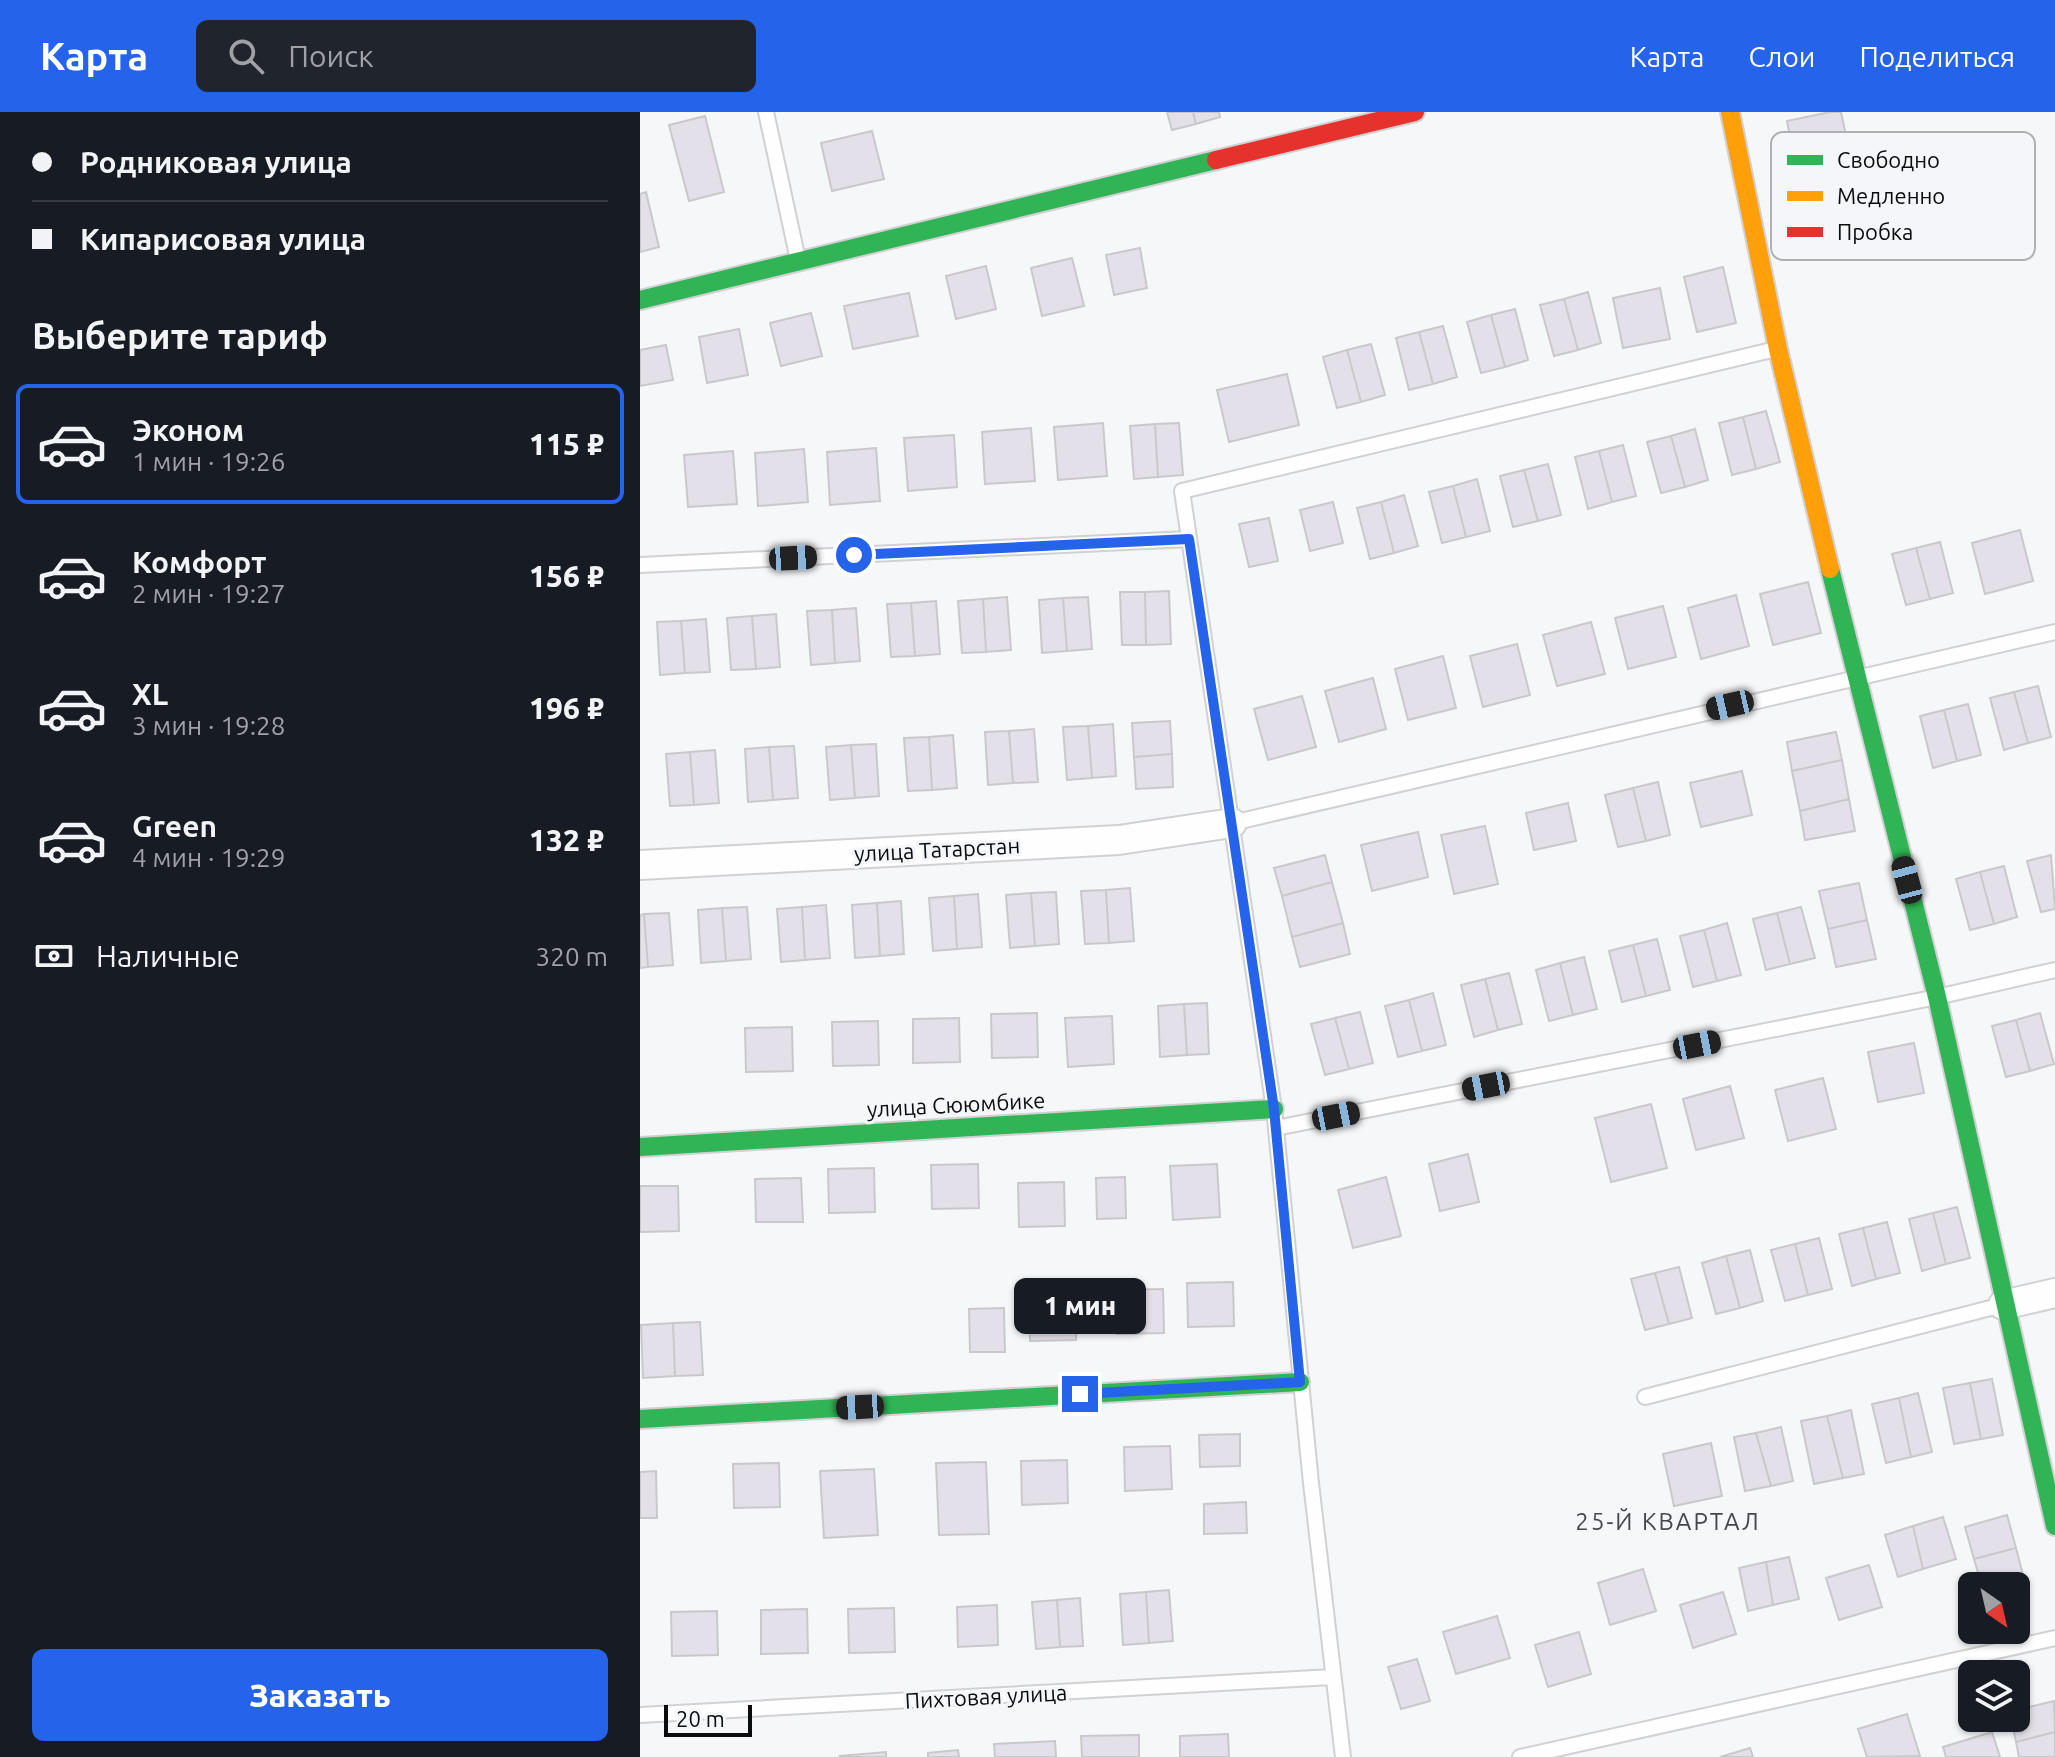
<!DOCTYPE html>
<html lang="ru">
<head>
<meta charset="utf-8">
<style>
  :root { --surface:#171b24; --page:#20242c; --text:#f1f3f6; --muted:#9ea1a6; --line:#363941; --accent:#2563eb }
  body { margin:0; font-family:Ubuntu,sans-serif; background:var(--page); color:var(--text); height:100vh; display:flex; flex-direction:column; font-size:30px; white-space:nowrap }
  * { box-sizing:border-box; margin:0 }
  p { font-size:26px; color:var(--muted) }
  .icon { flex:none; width:44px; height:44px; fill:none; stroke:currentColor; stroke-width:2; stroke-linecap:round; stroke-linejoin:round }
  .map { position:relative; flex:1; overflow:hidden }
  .details { display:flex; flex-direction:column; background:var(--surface); width:640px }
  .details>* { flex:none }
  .guide { display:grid; align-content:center; height:176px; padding:0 32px; background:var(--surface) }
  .needle { width:52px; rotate:146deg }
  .tools { position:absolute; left:1318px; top:1460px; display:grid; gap:16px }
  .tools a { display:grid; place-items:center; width:72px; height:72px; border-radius:12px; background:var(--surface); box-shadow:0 2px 6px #0004; font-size:40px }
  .scale { position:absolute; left:24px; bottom:20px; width:88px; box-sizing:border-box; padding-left:8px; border:4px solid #0b0c0d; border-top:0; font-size:22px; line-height:28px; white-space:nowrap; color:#0b0c0d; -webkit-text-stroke:6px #f5f6fa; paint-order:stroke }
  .end { position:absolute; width:36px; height:36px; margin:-18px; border:10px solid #2563eb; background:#fff; box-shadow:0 0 0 4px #fff }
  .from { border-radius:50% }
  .bubble { position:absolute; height:56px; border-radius:12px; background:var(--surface); box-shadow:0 2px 6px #0004; font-size:26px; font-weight:800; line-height:56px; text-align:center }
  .car { position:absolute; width:24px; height:48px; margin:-24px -12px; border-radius:10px; box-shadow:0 0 6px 2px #0007; background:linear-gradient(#222 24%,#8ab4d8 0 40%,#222 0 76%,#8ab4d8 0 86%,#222 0) }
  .guide b { display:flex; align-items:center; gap:28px; height:76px; font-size:30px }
  .guide b+b { border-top:2px solid var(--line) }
  .guide i { width:20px; height:20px; background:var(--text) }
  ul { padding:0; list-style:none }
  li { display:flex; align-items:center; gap:24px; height:120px; margin:0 16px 12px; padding:0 16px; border:4px solid transparent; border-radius:12px }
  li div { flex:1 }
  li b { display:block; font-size:30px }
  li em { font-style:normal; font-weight:800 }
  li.active { border-color:var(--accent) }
  li>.icon { width:72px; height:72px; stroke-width:1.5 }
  h2 { padding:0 32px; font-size:36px; line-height:96px }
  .pay { display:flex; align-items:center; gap:20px; height:88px; padding:0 32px; font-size:30px }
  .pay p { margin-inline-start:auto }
  .action { display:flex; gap:16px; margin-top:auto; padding:16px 32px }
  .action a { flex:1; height:92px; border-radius:12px; background:var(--accent); color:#fff; font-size:32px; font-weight:800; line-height:92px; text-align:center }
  header { display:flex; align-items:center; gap:48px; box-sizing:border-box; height:112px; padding:0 40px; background:var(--accent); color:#fff }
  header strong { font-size:38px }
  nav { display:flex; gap:44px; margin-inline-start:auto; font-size:28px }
  .search { width:560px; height:72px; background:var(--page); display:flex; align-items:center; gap:20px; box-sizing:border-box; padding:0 28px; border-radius:12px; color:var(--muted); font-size:30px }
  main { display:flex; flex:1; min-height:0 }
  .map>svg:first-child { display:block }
</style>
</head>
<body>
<header>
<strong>Карта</strong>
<div class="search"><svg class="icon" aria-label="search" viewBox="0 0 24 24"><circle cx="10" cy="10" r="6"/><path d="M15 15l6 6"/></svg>Поиск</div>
<nav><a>Карта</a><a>Слои</a><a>Поделиться</a></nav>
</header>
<main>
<section class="details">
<div class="guide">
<b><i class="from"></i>Родниковая улица</b>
<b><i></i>Кипарисовая улица</b>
</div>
<h2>Выберите тариф</h2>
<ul>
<li class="active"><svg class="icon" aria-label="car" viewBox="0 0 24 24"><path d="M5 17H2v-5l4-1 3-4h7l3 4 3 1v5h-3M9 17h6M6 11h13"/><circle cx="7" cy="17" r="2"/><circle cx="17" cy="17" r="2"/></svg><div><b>Эконом</b><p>1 мин · 19:26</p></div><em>115 ₽</em></li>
<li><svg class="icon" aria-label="car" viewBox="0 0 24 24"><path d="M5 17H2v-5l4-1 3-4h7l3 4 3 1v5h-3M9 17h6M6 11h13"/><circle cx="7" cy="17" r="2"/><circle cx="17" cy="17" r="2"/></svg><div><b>Комфорт</b><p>2 мин · 19:27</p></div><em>156 ₽</em></li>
<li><svg class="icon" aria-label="car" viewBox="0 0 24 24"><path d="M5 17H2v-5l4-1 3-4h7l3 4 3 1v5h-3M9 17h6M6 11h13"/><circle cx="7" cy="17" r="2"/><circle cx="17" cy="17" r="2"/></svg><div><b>XL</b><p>3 мин · 19:28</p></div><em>196 ₽</em></li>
<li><svg class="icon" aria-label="car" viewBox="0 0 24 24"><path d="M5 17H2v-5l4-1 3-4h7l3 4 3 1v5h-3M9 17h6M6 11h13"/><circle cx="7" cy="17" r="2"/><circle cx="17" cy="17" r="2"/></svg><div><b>Green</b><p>4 мин · 19:29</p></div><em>132 ₽</em></li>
</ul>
<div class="pay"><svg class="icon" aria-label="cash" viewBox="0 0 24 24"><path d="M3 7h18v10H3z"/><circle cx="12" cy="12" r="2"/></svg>Наличные<p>320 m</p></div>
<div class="action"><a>Заказать</a></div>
</section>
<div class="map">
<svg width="1415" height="1645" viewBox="0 0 1415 1645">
  <rect width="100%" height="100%" fill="#f6f7f9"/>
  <path fill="#e3e0e9" stroke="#c9c9cb" stroke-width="2" d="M527,0H553L556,12L532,18Z
    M553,0H579L580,5L556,12Z
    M1190,0H1201L1212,51L1157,61L1147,9Z
    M65,4L84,80L49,89L29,13Z
    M232,19L244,67L192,79L181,31Z
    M6,80L19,135L0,140V82Z
    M500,136L507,176L474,183L466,143Z
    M432,146L444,194L402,204L391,156Z
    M346,154L356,197L316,207L306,164Z
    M1083,155L1096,211L1057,220L1044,165Z
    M1020,176L1030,227L983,236L973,186Z
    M948,180L961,231L938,238L924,187Z
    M269,181L278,224L213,237L204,194Z
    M924,187L938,238L914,244L900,193Z
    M875,197L888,248L865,255L851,203Z
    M171,201L182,244L141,254L130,211Z
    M851,203L865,255L841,261L827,210Z
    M803,214L817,265L793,272L779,220Z
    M99,217L108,263L67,271L59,225Z
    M779,220L793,272L769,278L756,226Z
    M731,232L745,283L721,290L707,238Z
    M26,233L33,268L0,274V238Z
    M707,238L721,290L697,296L683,245Z
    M647,262L659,313L589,330L577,278Z
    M1126,299L1140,350L1116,357L1103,305Z
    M1103,305L1116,357L1092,363L1079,311Z
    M463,311L467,364L418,368L414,315Z
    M539,311L543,363L518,365L515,312Z
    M515,312L518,365L494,367L490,314Z
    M391,316L395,369L345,372L342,320Z
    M1055,317L1068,368L1045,375L1031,324Z
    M314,323L317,375L268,379L264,326Z
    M1031,324L1045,375L1021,381L1007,330Z
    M983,333L996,384L972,390L959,339Z
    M236,336L240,389L190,393L187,340Z
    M164,337L168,390L118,394L115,341Z
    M93,339L97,392L48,395L44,343Z
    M959,339L972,390L948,397L935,345Z
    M908,352L921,403L898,409L884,358Z
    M884,358L898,409L873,415L860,364Z
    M837,367L850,419L826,425L813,374Z
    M813,374L826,425L802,431L789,380Z
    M764,383L778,434L754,441L741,390Z
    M693,390L703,431L670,439L660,398Z
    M741,390L754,441L730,447L717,396Z
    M629,406L638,449L609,455L599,412Z
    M1380,418L1393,469L1345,482L1332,431Z
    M1300,430L1313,481L1290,487L1276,436Z
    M1276,436L1290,487L1266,493L1252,442Z
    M1168,470L1181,521L1133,533L1120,482Z
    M529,479L531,532L506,533L505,480Z
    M480,480H505L506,533H482Z
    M1096,483L1109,534L1061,547L1048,496Z
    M367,485L371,538L346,540L343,487Z
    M448,485L452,537L427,539L423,486Z
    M423,486L427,539L402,541L399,488Z
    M343,487L346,540L322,541L318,489Z
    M296,489L300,542L275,544L271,491Z
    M271,491L275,544L251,545L247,492Z
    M1023,494L1036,545L988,557L975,506Z
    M216,496L220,549L195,551L192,498Z
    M192,498L195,551L171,553L167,499Z
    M136,502L140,555L116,557L112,504Z
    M112,504L116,557L91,558L87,506Z
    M66,507L70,560L45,561L41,509Z
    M41,509L45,561L20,563L17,510Z
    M951,510L965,562L917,574L903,523Z
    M877,532L890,583L843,595L830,544Z
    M803,544L816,596L768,608L755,557Z
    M733,566L746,617L699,630L685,579Z
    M1398,574L1411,625L1388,631L1374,580Z
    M1374,580L1388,631L1364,638L1350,586Z
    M662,584L676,635L628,648L614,597Z
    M1328,592L1341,643L1317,649L1304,598Z
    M1304,598L1317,649L1293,656L1280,604Z
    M530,609L532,642L494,645L492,611Z
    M473,612L476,664L452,666L448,614Z
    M448,614L452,666L427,668L423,615Z
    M394,617L398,670L373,671L369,619Z
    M369,619L373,671L348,673L345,620Z
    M1196,620L1202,648L1152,659L1147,630Z
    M313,623L317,676L292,678L289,625Z
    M289,625L292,678L268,679L264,626Z
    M236,632L239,684L215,686L211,633Z
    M211,633L215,686L190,688L186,635Z
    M154,634L158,686L133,688L129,635Z
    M129,635L133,688L108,690L105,637Z
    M75,638L79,691L54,693L50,640Z
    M50,640L54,693L30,694L26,642Z
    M532,642L533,675L496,677L494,645Z
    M1202,648L1209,687L1160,699L1152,659Z
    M1102,659L1112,703L1061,715L1050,671Z
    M1018,670L1030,723L1006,729L993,676Z
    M993,676L1006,729L978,735L965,683Z
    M1209,687L1215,719L1165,728L1160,699Z
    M928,691L936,729L894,738L886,701Z
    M845,714L858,772L814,782L801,723Z
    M778,720L788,765L732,779L721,733Z
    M685,743L692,770L642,784L634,756Z
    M1411,743L1415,797L1401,800L1387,749Z
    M1364,754L1377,805L1354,812L1340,760Z
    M1340,760L1354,812L1330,818L1316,767Z
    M692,770L703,811L652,825L642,784Z
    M1219,771L1227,808L1188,817L1179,779Z
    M490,776L494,829L469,831L466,778Z
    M466,778L469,831L445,832L441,779Z
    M416,780L419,832L395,834L391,781Z
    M391,781L395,834L370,836L366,783Z
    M338,782L342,835L317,837L314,784Z
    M314,784L317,837L293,839L289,786Z
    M261,789L264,842L240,844L237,791Z
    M237,791L240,844L215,846L212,793Z
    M186,793L190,846L165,848L162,795Z
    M107,795L111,847L86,849L82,796Z
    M162,795L165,848L141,850L137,797Z
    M1161,795L1175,846L1150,852L1137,801Z
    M82,796L86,849L61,851L58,798Z
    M29,801L33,853L8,855L4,802Z
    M1137,801L1150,852L1126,858L1113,807Z
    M4,802L8,855L0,856V803Z
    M1227,808L1236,847L1196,855L1188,817Z
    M703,811L710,842L660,855L652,825Z
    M1087,811L1101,863L1077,869L1064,818Z
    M1064,818L1077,869L1053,875L1040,824Z
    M1017,827L1030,878L1006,884L993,833Z
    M993,833L1006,884L982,890L969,839Z
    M944,845L957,897L933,903L920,851Z
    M920,851L933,903L909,909L896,858Z
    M869,861L882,912L858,918L845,867Z
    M845,867L858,918L834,925L821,873Z
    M793,881L806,933L782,939L769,888Z
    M769,888L782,939L758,945L745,894Z
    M567,891L569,942L547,943L544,892Z
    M544,892L547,943L520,945L518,894Z
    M720,900L733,951L709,957L695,906Z
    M397,901L398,945L352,946L351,902Z
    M1400,901L1414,952L1390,959L1376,908Z
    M472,904L474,952L428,955L425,906Z
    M319,906L320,950L273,951V907Z
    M695,906L709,957L685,963L671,912Z
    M1376,908L1390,959L1366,965L1352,914Z
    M238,909L239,953L193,954L192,910Z
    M152,915L153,959L106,960L105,916Z
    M1274,931L1284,981L1238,990L1228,940Z
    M1183,966L1196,1017L1148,1029L1135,978Z
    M1090,974L1104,1026L1056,1038L1043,987Z
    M1011,992L1027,1056L971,1070L955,1006Z
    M828,1042L839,1090L800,1099L789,1052Z
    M338,1052L339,1096L292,1097L291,1053Z
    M577,1052L580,1105L533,1108L530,1054Z
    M234,1056L235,1100L189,1101L188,1057Z
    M485,1065L486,1106L457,1107L456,1066Z
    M746,1065L761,1124L713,1136L698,1078Z
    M161,1066L163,1110H116L115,1067Z
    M424,1070L425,1114L379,1115L378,1071Z
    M0,1074H38L39,1119L0,1120Z
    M1317,1095L1330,1146L1306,1152L1293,1101Z
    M1293,1101L1306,1152L1282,1159L1269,1107Z
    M1247,1110L1260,1161L1236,1167L1223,1116Z
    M1223,1116L1236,1167L1212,1174L1199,1122Z
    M1179,1126L1192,1177L1168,1183L1155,1132Z
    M1155,1132L1168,1183L1145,1189L1131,1138Z
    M1110,1138L1123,1189L1100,1196L1086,1144Z
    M1086,1144L1100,1196L1076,1202L1062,1151Z
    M1039,1155L1052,1206L1029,1212L1015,1161Z
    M1015,1161L1029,1212L1005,1218L991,1167Z
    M593,1170L594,1214L548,1215L547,1171Z
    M523,1177L524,1221L477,1222L476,1178Z
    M436,1185V1228L390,1229L389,1186Z
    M364,1196L365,1240H330L329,1197Z
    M60,1210L63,1263L35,1264L33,1211Z
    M33,1211L35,1264L3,1266L1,1213Z
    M1352,1267L1363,1323L1341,1327L1330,1271Z
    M1330,1271L1341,1327L1314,1332L1303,1276Z
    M1278,1281L1292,1340L1271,1345L1259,1286Z
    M1259,1286L1271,1345L1246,1351L1232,1292Z
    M1211,1298L1224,1362L1203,1366L1187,1304Z
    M1187,1304L1203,1366L1174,1372L1161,1309Z
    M1141,1315L1153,1369L1131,1374L1116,1321Z
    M1116,1321L1131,1374L1105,1379L1094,1325Z
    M600,1322V1354L560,1355L559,1323Z
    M1071,1331L1082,1384L1034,1394L1023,1342Z
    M530,1334L532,1377L485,1379L484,1335Z
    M427,1348L428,1391L382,1393L381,1349Z
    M346,1350L349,1422L299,1423L296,1351Z
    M139,1351L140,1395L94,1396L93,1352Z
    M234,1357L238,1423L184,1426L180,1359Z
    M16,1359L17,1406H0V1360Z
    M606,1390L607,1421L564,1422V1392Z
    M1367,1403L1376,1436L1334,1447L1325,1415Z
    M1303,1405L1316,1447L1283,1457L1273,1414Z
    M1273,1414L1283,1457L1258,1465L1245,1423Z
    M1376,1436L1385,1470L1342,1474L1334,1447Z
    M1149,1445L1159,1487L1133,1493L1126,1450Z
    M1126,1450L1133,1493L1108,1499L1099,1456Z
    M1229,1453L1242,1495L1199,1508L1186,1466Z
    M1003,1457L1016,1499L970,1513L958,1471Z
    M529,1478L533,1529L509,1531L506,1480Z
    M506,1480L509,1531L483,1533L480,1482Z
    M1083,1480L1096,1522L1053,1536L1040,1493Z
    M440,1486L443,1534L420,1535L417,1488Z
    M417,1488L420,1535L396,1537L392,1490Z
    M357,1493L358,1533L318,1535L317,1495Z
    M254,1496L255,1540L209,1541L208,1497Z
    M167,1497L168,1541L121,1542V1498Z
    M77,1499L78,1543L32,1544L31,1500Z
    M857,1504L870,1546L816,1562L803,1520Z
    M939,1520L951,1562L908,1575L895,1533Z
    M777,1547L790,1589L761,1597L748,1555Z
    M1414,1589L1415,1620L1376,1630L1371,1606H1376V1598Z
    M1267,1602L1280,1644L1227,1645L1218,1617Z
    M1352,1620L1360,1645H1306L1303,1635Z
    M1415,1620V1645H1379L1376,1630Z
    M588,1622L589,1645H540V1624Z
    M499,1623V1645H442L441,1624Z
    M415,1629L416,1645H355L354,1632Z
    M1110,1636L1113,1645H1080Z
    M318,1638L319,1645H288V1641Z
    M246,1640V1645H200V1644Z"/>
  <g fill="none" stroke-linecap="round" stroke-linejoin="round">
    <defs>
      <path id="lane" d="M126,0L158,148
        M0,453L549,427
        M592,711L1415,520
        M636,1016L1297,885L1415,858
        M1005,1285L1362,1193
        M0,1603L692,1565
        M703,1645L671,1371L634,997L542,379L1136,237
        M880,1645L1415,1526"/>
      <path id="street" d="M0,753L479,728L592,711
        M1363,1193L1415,1181"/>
      <path id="fast" d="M0,188L576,48
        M1190,457L1297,885L1415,1414
        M0,1035L634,997
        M0,1307L660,1270"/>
      <path id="slow" d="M1090,0L1138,237L1190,457"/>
      <path id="jam" d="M576,48L775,0"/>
    </defs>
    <use href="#lane" stroke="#d1d1d3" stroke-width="18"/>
    <use href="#street" stroke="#d1d1d3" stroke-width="32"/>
    <use href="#fast" stroke="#d1d1d3" stroke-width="22"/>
    <use href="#slow" stroke="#d1d1d3" stroke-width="22"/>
    <use href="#jam" stroke="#d1d1d3" stroke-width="22"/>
    <use href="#lane" stroke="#fefefe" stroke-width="14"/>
    <use href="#street" stroke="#fefefe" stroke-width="28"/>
    <use href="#fast" stroke="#30b455" stroke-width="18"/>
    <use href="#slow" stroke="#ff9f0a" stroke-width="18"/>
    <use href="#jam" stroke="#e5322d" stroke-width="18"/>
  </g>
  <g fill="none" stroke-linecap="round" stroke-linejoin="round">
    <path stroke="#2563eb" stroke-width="10" d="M214,443L549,427L634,997L660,1270L440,1282"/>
  </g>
  <g text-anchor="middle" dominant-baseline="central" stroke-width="6" stroke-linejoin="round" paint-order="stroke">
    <g font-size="22" fill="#0b0c0d" stroke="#f5f6fa">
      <text transform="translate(297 737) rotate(-3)">улица Татарстан</text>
      <text transform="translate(316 992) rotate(-3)">улица Сююмбике</text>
      <text transform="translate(346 1584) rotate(-3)">Пихтовая улица</text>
    </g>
    <g font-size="24" letter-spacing="2" fill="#46474b" stroke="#f5f6fa">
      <text x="1028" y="1409">25-Й КВАРТАЛ</text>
    </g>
  </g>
  <rect x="1131" y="20" width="264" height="128" rx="12" fill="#f5f6fa" stroke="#afb0b3" stroke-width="2"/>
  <rect x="1147" y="43" width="36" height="10" fill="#30b455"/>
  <rect x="1147" y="79" width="36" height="10" fill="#ff9f0a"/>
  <rect x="1147" y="115" width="36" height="10" fill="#e5322d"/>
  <g font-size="22" fill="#0b0c0d">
    <text x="1197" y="56">Свободно</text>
    <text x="1197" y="92">Медленно</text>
    <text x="1197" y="128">Пробка</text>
  </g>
</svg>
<div class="tools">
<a><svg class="needle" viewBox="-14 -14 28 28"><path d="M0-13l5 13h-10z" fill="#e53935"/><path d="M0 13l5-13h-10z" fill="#9ea1a6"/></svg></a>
<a><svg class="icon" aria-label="layers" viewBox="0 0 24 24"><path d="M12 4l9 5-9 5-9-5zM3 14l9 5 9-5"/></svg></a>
</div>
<div class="scale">20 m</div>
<i class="end from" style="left:214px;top:443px"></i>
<i class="end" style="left:440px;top:1282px"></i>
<div class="bubble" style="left:374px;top:1166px;width:132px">1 мин</div>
<i class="car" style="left:153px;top:446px;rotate:87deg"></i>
<i class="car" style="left:1090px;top:593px;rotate:257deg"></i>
<i class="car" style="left:1267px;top:768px;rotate:345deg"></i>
<i class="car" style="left:1057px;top:933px;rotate:79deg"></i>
<i class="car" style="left:846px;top:974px;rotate:259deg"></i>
<i class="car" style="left:696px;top:1004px;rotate:79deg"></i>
<i class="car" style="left:220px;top:1295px;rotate:267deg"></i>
</div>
</main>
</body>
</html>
